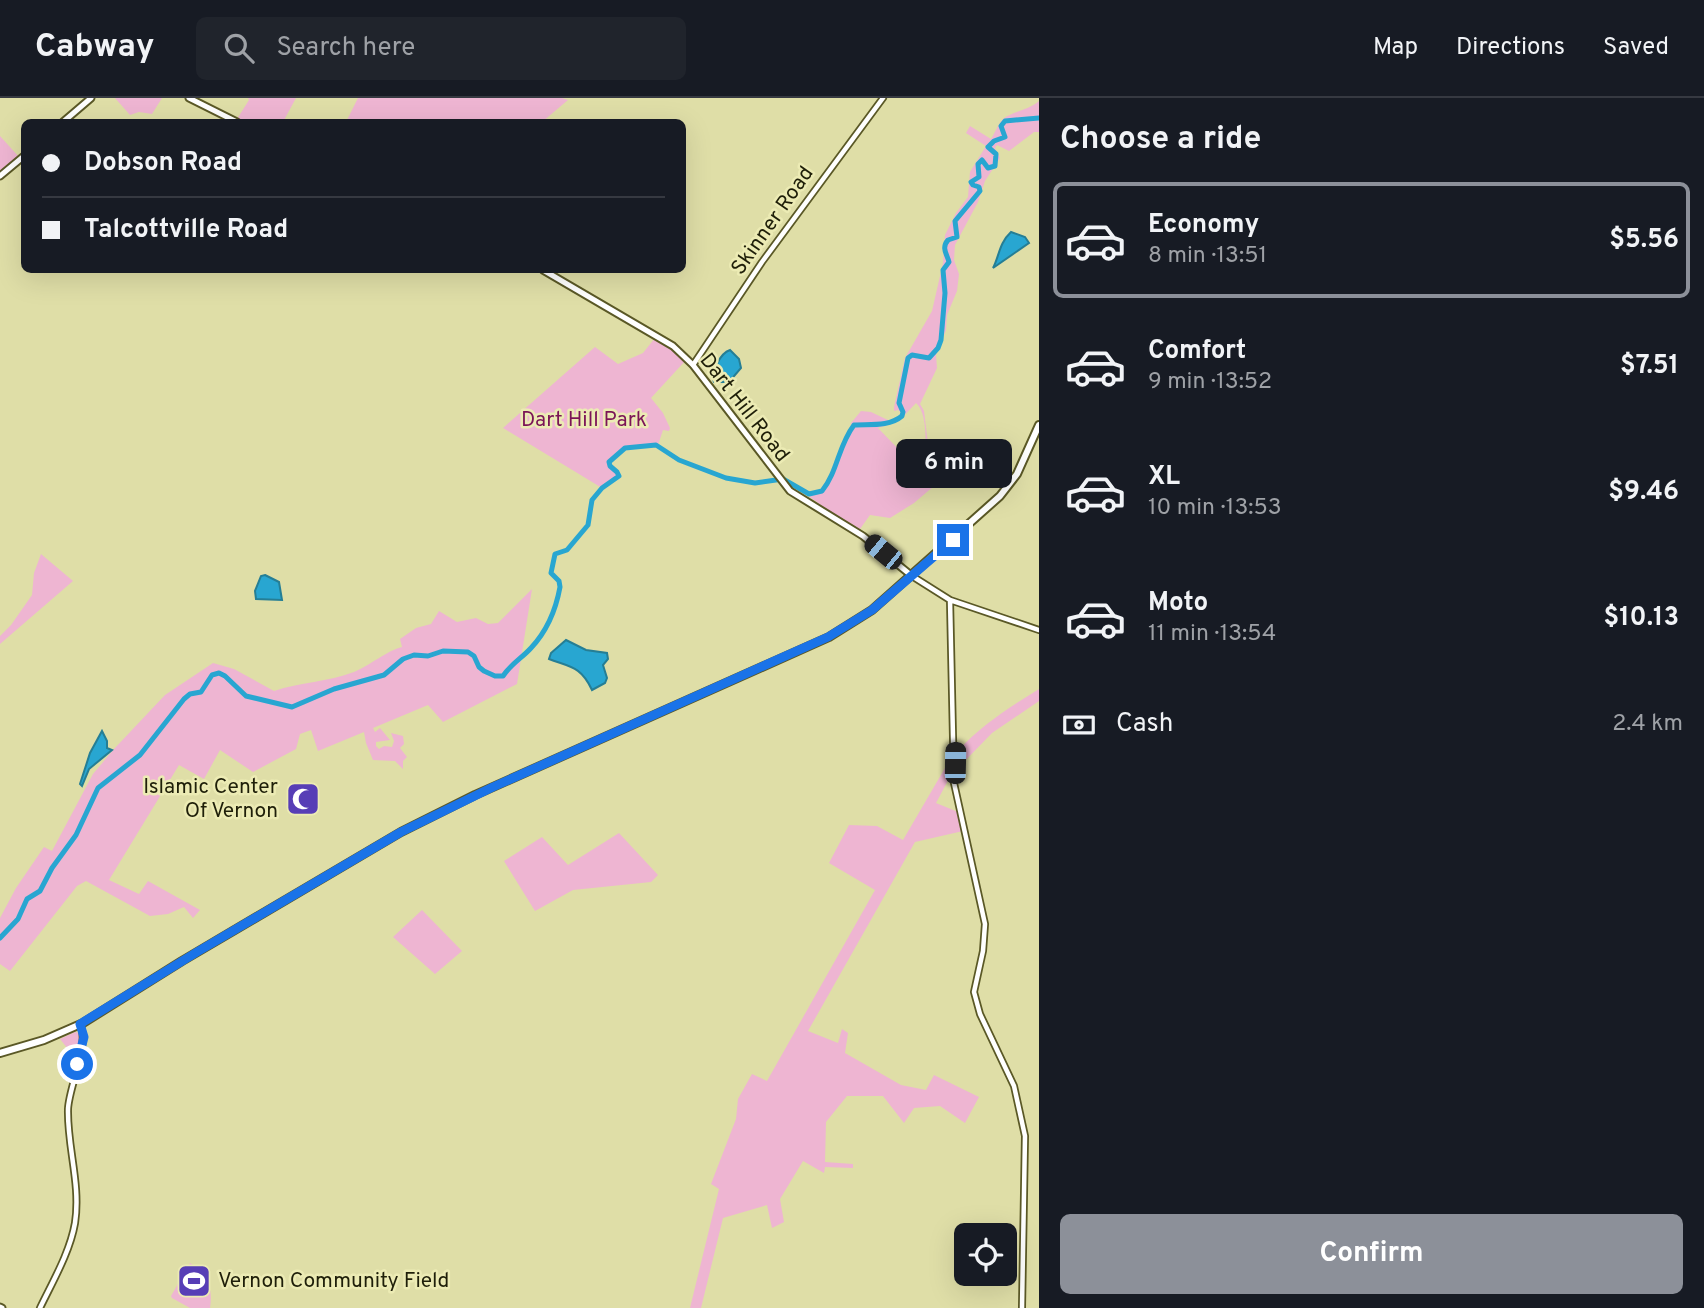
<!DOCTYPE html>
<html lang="en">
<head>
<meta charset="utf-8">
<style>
  :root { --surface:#171b24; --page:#20242c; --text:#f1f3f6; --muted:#9ea1a6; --line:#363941; --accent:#8c9099 }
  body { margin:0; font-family:Overpass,sans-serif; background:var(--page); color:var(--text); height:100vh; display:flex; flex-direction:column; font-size:26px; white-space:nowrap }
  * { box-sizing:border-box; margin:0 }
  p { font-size:23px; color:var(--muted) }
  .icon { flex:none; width:38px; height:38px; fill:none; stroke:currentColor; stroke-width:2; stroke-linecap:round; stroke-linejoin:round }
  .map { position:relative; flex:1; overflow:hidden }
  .side { display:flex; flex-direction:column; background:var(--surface); width:665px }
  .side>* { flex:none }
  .hud { position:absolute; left:21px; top:21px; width:665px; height:154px; border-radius:10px; box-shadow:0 7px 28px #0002; display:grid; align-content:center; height:154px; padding:0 21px; background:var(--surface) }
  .buttons { position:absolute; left:954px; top:1125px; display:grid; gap:14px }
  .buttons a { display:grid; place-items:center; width:63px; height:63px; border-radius:10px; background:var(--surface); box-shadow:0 7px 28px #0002; font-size:35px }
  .end { position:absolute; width:32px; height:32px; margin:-16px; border:9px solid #1a73e8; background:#fff; box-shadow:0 0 0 4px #fff }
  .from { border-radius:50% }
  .bubble { position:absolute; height:49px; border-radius:10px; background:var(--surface); box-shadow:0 7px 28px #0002; font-size:23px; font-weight:700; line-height:49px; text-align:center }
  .car { position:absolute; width:21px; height:42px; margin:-21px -10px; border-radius:9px; box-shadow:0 0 5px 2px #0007; background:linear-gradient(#222 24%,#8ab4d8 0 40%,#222 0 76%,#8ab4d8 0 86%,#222 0) }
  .hud b { display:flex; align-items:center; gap:24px; height:66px; font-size:26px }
  .hud b+b { border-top:2px solid var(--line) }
  .hud i { width:18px; height:18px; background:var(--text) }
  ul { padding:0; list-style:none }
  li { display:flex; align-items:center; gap:21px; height:116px; margin:0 14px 10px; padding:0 7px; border:4px solid transparent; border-radius:10px }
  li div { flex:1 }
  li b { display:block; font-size:26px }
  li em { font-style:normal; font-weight:700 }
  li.active { border-color:var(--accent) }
  li>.icon { width:63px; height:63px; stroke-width:1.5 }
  h2 { padding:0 21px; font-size:32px; line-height:84px }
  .pay { display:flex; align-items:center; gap:18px; height:77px; padding:0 21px; font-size:26px }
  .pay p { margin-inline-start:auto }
  .button { display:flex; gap:14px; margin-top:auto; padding:14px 21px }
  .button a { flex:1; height:80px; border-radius:10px; background:var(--accent); color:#fff; font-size:28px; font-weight:700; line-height:80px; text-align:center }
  header { display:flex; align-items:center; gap:42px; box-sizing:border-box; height:98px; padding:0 35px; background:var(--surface); border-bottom:2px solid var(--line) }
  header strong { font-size:33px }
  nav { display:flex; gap:38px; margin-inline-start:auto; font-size:24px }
  .search { width:490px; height:63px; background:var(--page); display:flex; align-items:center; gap:18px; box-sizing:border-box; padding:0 24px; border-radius:10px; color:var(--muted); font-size:26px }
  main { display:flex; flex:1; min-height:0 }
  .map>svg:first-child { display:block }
</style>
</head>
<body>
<header>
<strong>Cabway</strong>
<div class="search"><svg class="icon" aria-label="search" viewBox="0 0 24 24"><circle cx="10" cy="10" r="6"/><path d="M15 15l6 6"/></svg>Search here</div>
<nav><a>Map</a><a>Directions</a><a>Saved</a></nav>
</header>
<main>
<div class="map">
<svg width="1039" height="1210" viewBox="0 0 1039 1210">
  <rect width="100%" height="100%" fill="#dfdea7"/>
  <path fill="#eeb5d2" d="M115,0H162L152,16L139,14L130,17Z
    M248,0H296L283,24H244L237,21L249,2Z
    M358,0H562L568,2L542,24H346Z
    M1039,3V34H1034L1009,53L997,47L995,50L1000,60L985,83L978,104L955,147L954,162L959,176L957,193L947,217L946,232L936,257L937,270L920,306L924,313L928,346L938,344L941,348L940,352L929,361L926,359C925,344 928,316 916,305L899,323L878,330L934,388L914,405L890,420L870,417L860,431L829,413L792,386L809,396L824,392C837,372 839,349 852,329L851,325L861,313L871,314L890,323L900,318L901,315L898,312L894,313V309L905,260L932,213L943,165L945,137L956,115L968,99L970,74L986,48L966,35L970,28L991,41C995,35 998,26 1003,21C1013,13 1027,13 1039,3Z
    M0,38L19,59L0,75Z
    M655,240L686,262L651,300L663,315L670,330L669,333L663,332L658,347L637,350L627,348L609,365L610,369L618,374L619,379L602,390L503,330L595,249L618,266L643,255Z
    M41,456L73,483L0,546V538L11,527L32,497L34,475Z
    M532,491L517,586L443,624L428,607L373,630L375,634L380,630L390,642L376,644V648L379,651L384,648L392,649L394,643L391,635L403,638L404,646L400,650L407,659L403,663V671L395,663L373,662L366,645L364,634L318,653L311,632L300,636L296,651L253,674L220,652L204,681L179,667L109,782L139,796L148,783L200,812L193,820L184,809L168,816L150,818L86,783L77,788L10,873L0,866V820L16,790L44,749L52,753L93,676L114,651L165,597L213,565L234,571L274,593C300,584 328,584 354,574C369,568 388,552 402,549L400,541L416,530L431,526L439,513L457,524L476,520L488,526L498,525Z
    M1039,591V603L992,635L958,670V653C981,627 1010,609 1039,591Z
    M952,658V675L936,705L958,714L963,733L915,744L808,933L838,945L842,931L848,935L845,955L901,987L926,992L934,977L979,999L965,1025L940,1008L914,1010L904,1025L883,998H847L826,1024L825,1064L853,1066V1070L825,1069L824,1075L803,1063L780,1101L784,1124L772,1130L767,1107L723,1120L701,1210H690L719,1091L711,1086L736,1021L738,1001L752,976L767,983L875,792L829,765L849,727L877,728L903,742Z
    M619,735L658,777L651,784L573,792L535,813L504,763L542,739L568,767Z
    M422,812L462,853L435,876L393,839Z
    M75,934L82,936L76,961L60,941Z
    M190,1165C208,1175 213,1191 210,1210H190L172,1200L171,1198Z"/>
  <path fill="#28a6d1" stroke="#257e95" stroke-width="2" d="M1011,134L1025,139L1029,145L993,170C999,159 999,145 1011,134Z
    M730,252L739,261L741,270L729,284H714C710,276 720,255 730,252Z
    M265,477L279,484L282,502L256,501L255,493L261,478Z
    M566,542L586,552L607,555L608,561L603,567L607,580L605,585L592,592C581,568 570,569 549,561L551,555Z
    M102,633L107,643V650L112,652L89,671L82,688L80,686L90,655Z"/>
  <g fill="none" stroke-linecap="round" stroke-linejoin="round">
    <path stroke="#28a6d1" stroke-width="5" d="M0,840L18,821L27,801L40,793L52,770L76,737L98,690L140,657L184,601L190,596L201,594L212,577L219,575L225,578L246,598L292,609L334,591L384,577L403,561L414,557L428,558L443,553L468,554L474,558L479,569L484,573L495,578H503C511,566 522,560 531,550C547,533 556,511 560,489L559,483L551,475L555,456L567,452L588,427L592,402L602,390L619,378L617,374L610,368L609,364L625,350L656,347L679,362L726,380L755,385L783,381L809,396L822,393C838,373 838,348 854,327C870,326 889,329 902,318L903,314L899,305L908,260L912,257L929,260L938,250L941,242L945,195L943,172L949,164C947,156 941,150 948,142L957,139L955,123L980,93L979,89L973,87L971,84L979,79L978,66L982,62L988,70L995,68L996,56L988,49L994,43L1005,39L1001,28L1005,23L1039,20"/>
    <defs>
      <path id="tertiary" d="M693,267L762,164L883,0
        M912,478L950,502L1039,532
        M950,502L954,685L985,826L983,853L974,894L980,916L1014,988L1025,1038L1022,1210
        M40,1210C53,1183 70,1154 75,1125C81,1086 67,1049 68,1011C69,988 90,946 80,926"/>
      <path id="secondary" d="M189,0L237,24
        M63,24L91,0
        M0,78L24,58
        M543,172L673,248L693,267L790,393L863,438L912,478
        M0,1209L2,1210"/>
      <path id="primary" d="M0,955L44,942L83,925L182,863L401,734L475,697L829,539L872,512L1000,398L1017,376L1039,327"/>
    </defs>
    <use href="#tertiary" stroke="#5a5826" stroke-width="8"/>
    <use href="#secondary" stroke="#5a5826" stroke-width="9"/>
    <use href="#primary" stroke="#5a5826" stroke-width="10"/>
    <use href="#tertiary" stroke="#fff" stroke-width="4.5"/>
    <use href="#secondary" stroke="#fff" stroke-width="5"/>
    <use href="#primary" stroke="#fff" stroke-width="6"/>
  </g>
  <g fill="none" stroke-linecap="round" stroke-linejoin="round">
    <path stroke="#1a73e8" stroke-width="9" d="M77,966L84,939L80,926L197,854L401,734L493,689L828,539L872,512L953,442"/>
  </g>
  <defs>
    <symbol id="mosque-square" viewBox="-11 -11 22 22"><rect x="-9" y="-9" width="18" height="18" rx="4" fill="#573eb6" stroke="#ecebb4"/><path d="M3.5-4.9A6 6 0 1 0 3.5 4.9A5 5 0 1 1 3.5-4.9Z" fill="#fff"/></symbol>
    <symbol id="stadium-square" viewBox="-11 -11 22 22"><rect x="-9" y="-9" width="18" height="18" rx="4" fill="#573eb6" stroke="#ecebb4"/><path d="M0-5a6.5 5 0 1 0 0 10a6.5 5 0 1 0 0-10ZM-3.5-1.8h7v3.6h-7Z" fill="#fff"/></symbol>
  </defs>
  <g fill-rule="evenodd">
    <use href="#mosque-square" x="284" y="682" width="38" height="38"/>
    <use href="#stadium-square" x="175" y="1164" width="38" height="38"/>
  </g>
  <g text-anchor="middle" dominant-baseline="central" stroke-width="5" stroke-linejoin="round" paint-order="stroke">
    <g font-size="21" fill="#1f1f09" stroke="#ecebb4">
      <text transform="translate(773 123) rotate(-55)">Skinner Road</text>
      <text transform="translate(744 310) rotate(52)">Dart Hill Road</text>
    </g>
    <g font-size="21" fill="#7b1457" stroke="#ecebb4">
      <text x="584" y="322">Dart Hill Park</text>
    </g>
    <g font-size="21" fill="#1f1f09" stroke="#ecebb4" text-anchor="end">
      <text x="278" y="689">Islamic Center<tspan x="278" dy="24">Of Vernon</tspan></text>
      <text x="218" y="1183" text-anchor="start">Vernon Community Field</text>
    </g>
  </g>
</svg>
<div class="buttons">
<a><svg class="icon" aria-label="locate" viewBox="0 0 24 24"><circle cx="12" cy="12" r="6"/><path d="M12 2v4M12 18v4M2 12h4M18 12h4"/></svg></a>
</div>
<i class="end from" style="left:77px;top:966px"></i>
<i class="end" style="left:953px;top:442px"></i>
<div class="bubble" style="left:896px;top:341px;width:116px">6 min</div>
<i class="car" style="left:883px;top:454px;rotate:309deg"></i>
<i class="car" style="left:955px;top:665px;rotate:1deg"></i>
<div class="hud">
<b><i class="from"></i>Dobson Road</b>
<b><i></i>Talcottville Road</b>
</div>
</div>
<section class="side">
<h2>Choose a ride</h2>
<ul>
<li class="active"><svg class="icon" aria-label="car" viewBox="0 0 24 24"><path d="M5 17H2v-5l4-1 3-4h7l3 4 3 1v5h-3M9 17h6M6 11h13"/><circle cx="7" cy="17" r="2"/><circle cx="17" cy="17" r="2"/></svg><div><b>Economy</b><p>8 min · 13:51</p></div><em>$5.56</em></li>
<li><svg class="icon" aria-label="car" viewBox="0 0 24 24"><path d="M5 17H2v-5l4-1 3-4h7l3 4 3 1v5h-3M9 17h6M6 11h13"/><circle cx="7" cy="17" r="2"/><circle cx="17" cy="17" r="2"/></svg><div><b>Comfort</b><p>9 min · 13:52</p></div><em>$7.51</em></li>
<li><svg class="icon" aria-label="car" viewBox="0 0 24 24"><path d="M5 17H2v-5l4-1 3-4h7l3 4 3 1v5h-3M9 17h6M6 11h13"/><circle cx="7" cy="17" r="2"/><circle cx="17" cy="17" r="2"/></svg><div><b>XL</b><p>10 min · 13:53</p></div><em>$9.46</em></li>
<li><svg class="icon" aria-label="car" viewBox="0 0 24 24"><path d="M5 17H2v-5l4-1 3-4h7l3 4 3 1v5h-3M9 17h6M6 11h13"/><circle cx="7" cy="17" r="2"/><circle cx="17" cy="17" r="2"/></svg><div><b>Moto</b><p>11 min · 13:54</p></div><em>$10.13</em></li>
</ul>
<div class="pay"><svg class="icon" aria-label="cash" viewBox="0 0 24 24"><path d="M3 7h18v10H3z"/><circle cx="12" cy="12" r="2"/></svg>Cash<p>2.4 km</p></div>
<div class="button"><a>Confirm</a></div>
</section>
</main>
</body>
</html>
